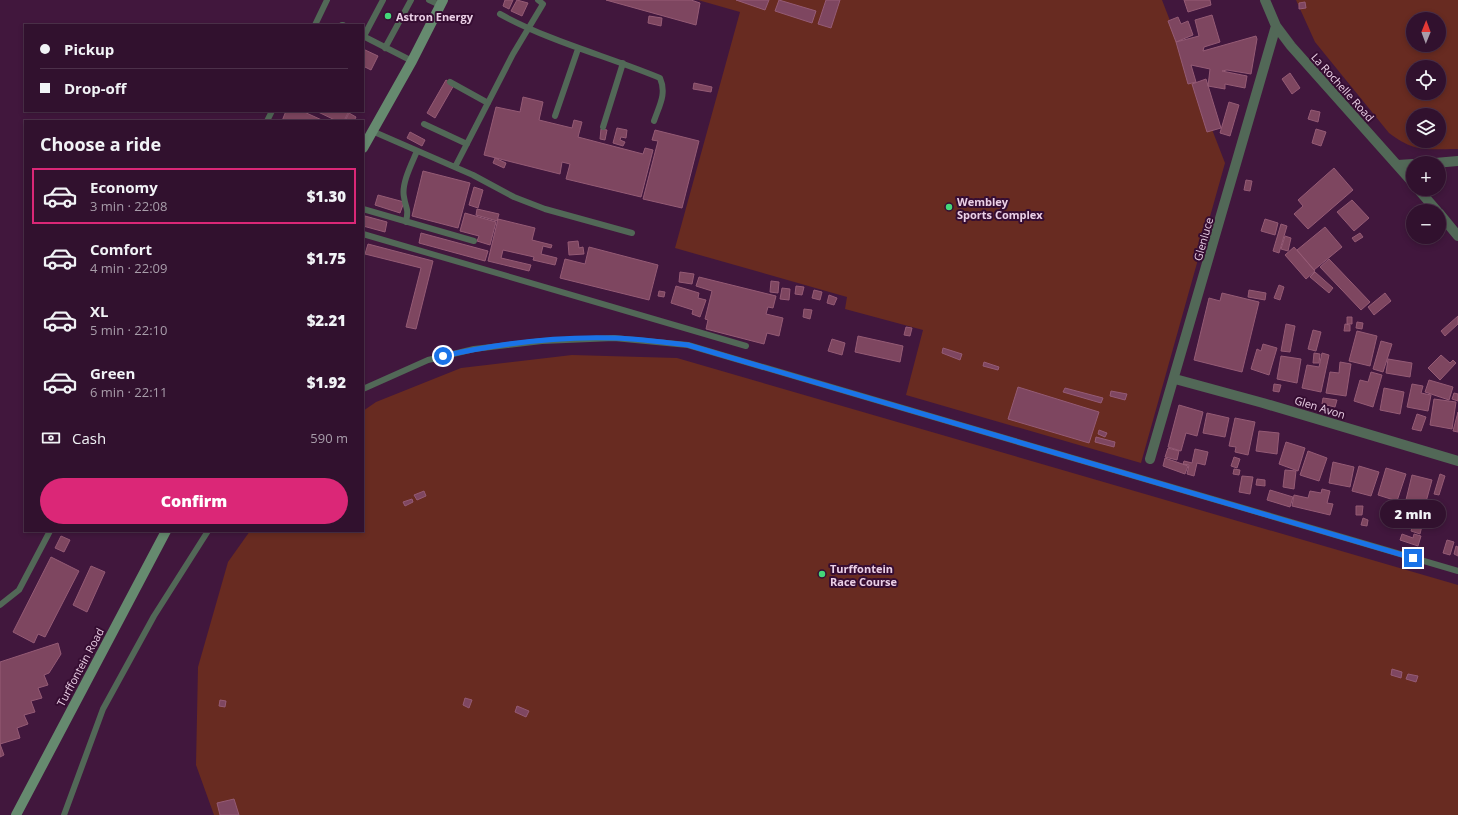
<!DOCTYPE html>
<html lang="en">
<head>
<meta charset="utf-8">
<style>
  :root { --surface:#31112e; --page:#391a36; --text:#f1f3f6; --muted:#a89daa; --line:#4c314a; --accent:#db2777 }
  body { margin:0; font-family:"Open Sans",sans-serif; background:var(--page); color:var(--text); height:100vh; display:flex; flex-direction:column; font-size:15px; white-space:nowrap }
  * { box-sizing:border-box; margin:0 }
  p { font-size:13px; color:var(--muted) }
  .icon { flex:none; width:22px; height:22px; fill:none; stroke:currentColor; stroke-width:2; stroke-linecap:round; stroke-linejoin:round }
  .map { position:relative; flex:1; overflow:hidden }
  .panel { position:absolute; left:24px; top:120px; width:340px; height:412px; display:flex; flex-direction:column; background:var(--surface); border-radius:0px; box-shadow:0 2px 6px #0003,0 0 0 1px var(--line) }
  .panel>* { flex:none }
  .top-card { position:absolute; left:24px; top:24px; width:340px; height:88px; border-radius:0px; box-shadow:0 2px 6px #0003,0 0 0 1px var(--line); display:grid; align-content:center; height:88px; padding:0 16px; background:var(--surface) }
  .needle { width:26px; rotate:1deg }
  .tools { position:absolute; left:1406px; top:12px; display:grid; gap:8px }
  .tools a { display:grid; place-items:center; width:40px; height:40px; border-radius:50%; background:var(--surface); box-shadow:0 2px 6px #0003,0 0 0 1px var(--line); font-size:20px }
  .end { position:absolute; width:18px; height:18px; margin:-9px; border:5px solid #1a73e8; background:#fff; box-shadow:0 0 0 2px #fff }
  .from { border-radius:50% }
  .bubble { position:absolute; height:28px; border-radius:14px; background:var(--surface); box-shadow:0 2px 6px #0003,0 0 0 1px var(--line); font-size:13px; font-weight:800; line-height:28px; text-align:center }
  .top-card b { display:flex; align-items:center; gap:14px; height:38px; font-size:15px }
  .top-card b+b { border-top:1px solid var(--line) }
  .top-card i { width:10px; height:10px; background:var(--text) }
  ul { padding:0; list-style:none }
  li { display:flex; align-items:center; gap:12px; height:56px; margin:0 8px 6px; padding:0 8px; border:2px solid transparent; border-radius:0px }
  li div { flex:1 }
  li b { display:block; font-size:15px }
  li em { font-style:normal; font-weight:800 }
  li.current { border-color:var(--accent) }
  li>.icon { width:36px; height:36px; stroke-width:1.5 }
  h2 { padding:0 16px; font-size:18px; line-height:48px }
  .pay { display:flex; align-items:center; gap:10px; height:44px; padding:0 16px; font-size:15px }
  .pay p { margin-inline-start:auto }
  .primary-button { display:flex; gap:8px; margin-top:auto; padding:8px 16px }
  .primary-button a { flex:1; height:46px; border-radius:24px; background:var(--accent); color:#fff; font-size:16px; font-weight:800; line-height:46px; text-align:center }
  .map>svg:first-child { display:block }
</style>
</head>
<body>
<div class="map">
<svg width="1458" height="815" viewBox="0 0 1458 815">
  <rect width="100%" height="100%" fill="#41173d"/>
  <path fill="#682b21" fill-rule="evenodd" d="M698,0H1162L1225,163L1141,463L906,395L923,330L845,309L847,297L675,248L740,12Z
    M1296,0H1458V149C1427,149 1415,153 1389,133L1315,42ZM1413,19H1439V45H1413ZM1413,67H1439V93H1413ZM1413,115H1439V141H1413Z
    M572,355L677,358L1458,585V815H214L196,765L198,667L228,562L250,531H363V411L376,402L461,368Z"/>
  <path fill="#7e4660" stroke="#955b75" d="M505,0H513L509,9L503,6Z
    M517,0L528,3L522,16L511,11Z
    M606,0H691L700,3L696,25Z
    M736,0H769L765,10Z
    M779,0L816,11L812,23L775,11Z
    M826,0H840L831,28L818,24Z
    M1184,0H1210L1211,5L1188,12Z
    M1305,2L1306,8L1299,9V3Z
    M1212,15L1220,42L1204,47L1203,51L1256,36L1257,39L1251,74L1227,70L1222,71L1247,76L1245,88L1225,84V89L1208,86L1210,69L1191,65L1196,82L1188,84L1176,42L1199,36L1195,20Z
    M649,16L662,18L661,26L648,23Z
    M1178,17L1181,24L1188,21L1193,35L1176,42L1168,21Z
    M363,49L378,56L371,70L363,66Z
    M1290,73L1300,88L1292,94L1282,79Z
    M1206,79L1221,128L1207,132L1192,84Z
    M446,80L454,85L435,118L427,113Z
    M694,83L712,87L711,92L693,89Z
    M523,97L543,102L539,120L572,128L574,120L582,122L578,137L643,154L645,148L653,150L641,197L566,179L570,164L562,162L560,174L484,155L496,107L520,112Z
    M1229,102L1239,105L1230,136L1220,133Z
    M1311,110L1320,112L1318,122L1308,119Z
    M286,111H302L324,121H282Z
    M316,111H349L344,121H337Z
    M349,113L356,117L354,121H345Z
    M617,128L627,130L626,138L621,137L620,140L625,142L623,146L613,143Z
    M601,129L607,130L605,140L600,139Z
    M1316,129L1326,132L1321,146L1312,143Z
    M655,130L699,141L682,208L643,199L658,141L652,140Z
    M410,132L425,140L422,146L407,138Z
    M495,158L506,163L504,168L493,163Z
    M1334,168L1353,190L1308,229L1294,214L1303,206L1298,200Z
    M423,171L470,183L458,228L412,216Z
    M1246,180L1252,181L1250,191L1244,190Z
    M474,187L483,190L478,208L469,205Z
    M378,195L404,202L400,213L375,205Z
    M1352,200L1369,218L1354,231L1337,212Z
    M477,209L499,214L497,221L476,215Z
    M465,213L496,222L490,245L477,241L479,236L460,231Z
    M365,216L387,222L385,232L363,226Z
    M498,219L535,228L532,240L552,245L551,248L543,246L541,254L557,258L555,265L533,260L534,257L503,250L501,258L531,265L529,271L488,261Z
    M1265,219L1278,223L1275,235L1261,231Z
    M1281,224L1287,226L1279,253L1273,251Z
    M1325,227L1342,247L1314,270L1297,250Z
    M421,233L488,251L485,261L419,243Z
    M1360,233L1363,237L1355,242L1352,238Z
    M1285,236L1291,238L1288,251L1281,249Z
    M578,241L579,248L583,247L584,254L569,255L568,242Z
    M368,244L433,261L416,329L406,327L421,268L365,254Z
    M589,247L658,265L649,300L560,278L565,259L585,264Z
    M1294,247L1315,271L1306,279L1285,255Z
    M1329,259L1370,302L1361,310L1320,267Z
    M680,272L694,274L692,284L679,282Z
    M1315,272L1333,288L1329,293L1310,277Z
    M699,277L776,296L773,308L768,307L766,314L783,318L779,336L767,333L764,344L706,329L708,320L705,319L712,291L696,286Z
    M771,281L779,282L778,293L770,292Z
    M1279,285L1284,287L1280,300L1274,298Z
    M676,286L699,293L698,298L706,300L700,317L692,314L693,310L671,303Z
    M796,286L804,287L802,295L795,294Z
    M782,288L790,289L789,300L780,299Z
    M814,290L822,292L820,300L812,298Z
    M1249,290L1266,293L1265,300L1248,297Z
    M659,291L665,292L664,297L658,296Z
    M1222,293L1259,302L1242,372L1194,360L1209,298L1220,301Z
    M1385,293L1391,301L1374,315L1368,307Z
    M829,295L837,298L834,305L827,303Z
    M804,309L812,310L810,319L803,317Z
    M1458,316V324L1445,336L1441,331Z
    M1347,317H1352V324H1347Z
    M1357,322L1363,323L1362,329L1356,328Z
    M1286,324L1295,326L1290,352L1281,351Z
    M1345,324L1350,325V331H1344Z
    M906,327L912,328L910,336L904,335Z
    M1313,330L1321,332L1316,351L1308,349Z
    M1357,331L1377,336L1370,366L1349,361Z
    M858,336L903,346L900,362L855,352Z
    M832,339L845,343L842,355L828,351Z
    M1381,341L1392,344L1383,372L1373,369Z
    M1263,344L1277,348L1269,375L1251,369L1257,349L1261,351Z
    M943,348L962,354L960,360L942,353Z
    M1314,353L1320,354L1319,363H1313Z
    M1322,353L1329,355L1321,392L1302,388L1307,365L1319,367Z
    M1441,355L1450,363L1453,360L1456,363L1440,380L1428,368Z
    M1281,356L1301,359L1297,383L1277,379Z
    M1388,359L1412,363L1410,377L1386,373Z
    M984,362L999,367L998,370L983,366Z
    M1340,362L1351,364L1346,396L1326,393L1330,372L1339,373Z
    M1371,372L1382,375L1373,407L1354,401L1360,380L1368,382Z
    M1429,380L1453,387L1449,400L1425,392Z
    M1274,384L1281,385L1279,392L1273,391Z
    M1412,384L1423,386L1421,393L1431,395L1428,411L1407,407Z
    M1018,387L1099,412L1089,443L1008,419Z
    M1065,388L1103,398L1101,403L1063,392Z
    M1384,388L1404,392L1400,414L1380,410Z
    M1111,391L1127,394L1125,400L1110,396Z
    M1454,393L1458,394V401L1452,399Z
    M1323,398L1337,400L1335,407L1322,404Z
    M1434,399L1456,402L1452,429L1430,425Z
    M1179,405L1203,412L1197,436L1186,433L1181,451L1168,447Z
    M1458,412V432L1453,431Z
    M1207,413L1229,418L1225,437L1203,433Z
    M1417,414L1426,417L1421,431L1412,429Z
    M1235,418L1255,422L1248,455L1235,452L1236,447L1229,446Z
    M1099,430L1107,433L1105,437L1098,434Z
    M1259,431L1279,433L1277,454L1256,451Z
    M1096,437L1115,442L1114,447L1095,442Z
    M1286,442L1305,448L1298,471L1279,464Z
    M1168,448L1179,451L1177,460L1165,457Z
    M1195,449L1208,452L1205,465L1197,463L1194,476L1187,474L1189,465L1183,464L1184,461L1192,463Z
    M1308,451L1327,458L1319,481L1300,475Z
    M1234,457L1240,459L1237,468L1231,466Z
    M1165,458L1188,466L1185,474L1163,466Z
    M1333,462L1354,467L1350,487L1329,483Z
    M1359,466L1379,472L1371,496L1352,491Z
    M1386,468L1406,474L1397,501L1378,495Z
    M1234,469L1240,470L1239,475L1233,474Z
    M1285,470L1296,471L1294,489L1283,487Z
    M1440,474L1445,476L1439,495L1434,494Z
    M1412,475L1432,480L1424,509L1405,504Z
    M1242,476L1253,477L1250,494L1239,492Z
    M1257,479L1265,480V486L1256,485Z
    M1322,489L1330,491L1327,503L1333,504L1330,515L1292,506L1294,495L1308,498L1310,491L1321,493Z
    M1270,490L1293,497L1290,507L1267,500Z
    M424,491L426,496L417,500L414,495Z
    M412,499L413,502L405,506L403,502Z
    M1396,501L1402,503L1397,521L1391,519Z
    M1429,505L1436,507L1434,513L1428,512Z
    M1356,506H1363L1362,515H1356Z
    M1363,518L1368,520L1367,526L1361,525Z
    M1413,524L1422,526L1420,534L1411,531Z
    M1402,534L1413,538L1414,534L1421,536L1418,546L1400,540Z
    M61,536L70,540L64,552L55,548Z
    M1447,540L1454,542L1450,555L1443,553Z
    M1456,546L1458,547V556L1454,554Z
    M51,557L79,571L45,637L38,634L34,643L13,632Z
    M91,566L105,572L87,612L73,605Z
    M58,643L61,654L49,673L44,675L48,685L38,688L42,698L31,701L35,712L24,715L28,724L17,728L20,738L0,744L4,755L0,757V662Z
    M1392,669L1402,672L1401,678L1391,675Z
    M1408,674L1418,676L1416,682L1406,679Z
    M465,698L472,700L469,708L463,705Z
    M220,700L226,701L225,707L219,706Z
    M517,706L529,711L526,717L515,712Z
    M234,799L239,815H220L217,803Z"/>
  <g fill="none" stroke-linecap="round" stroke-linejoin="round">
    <path stroke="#526857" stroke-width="6" d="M429,0L440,5
      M500,14C551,42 607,56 660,78C667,94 659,106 654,121
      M315,25L327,0
      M342,25H343
      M363,36L412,61
      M364,36L383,0
      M385,48L411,0
      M450,82L488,103
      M555,116L578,49
      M267,121L272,111
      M424,124L467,144
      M603,127L623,63
      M372,131L473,175L514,197L545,209L632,233
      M455,167L513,54L543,4L538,0
      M363,209L474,241
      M406,222C409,207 406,210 404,197C401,184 412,163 417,151
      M363,234L746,346
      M363,389L428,360L474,349L542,341L614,338L688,345L1458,571
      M0,605L19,590L50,531
      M64,815L103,709L154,616L208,531"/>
    <path stroke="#526857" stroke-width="10" d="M1265,0L1276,26L1291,46L1413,183
      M1435,163L1458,161
      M1398,165L1413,164
      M1418,189L1437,211
      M1439,213L1458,236
      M1175,379L1263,403L1458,461
      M1150,459L1276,26"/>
    <path stroke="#668a6f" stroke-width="10" d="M363,148L412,61L443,0
      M16,815L166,531"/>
  </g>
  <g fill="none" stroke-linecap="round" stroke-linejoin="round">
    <path stroke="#1a73e8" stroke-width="5" d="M443,356C497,344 559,336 615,338C639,339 663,342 688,345L1413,558"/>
  </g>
  <g fill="#44d77a" stroke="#360d32" stroke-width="1.5">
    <circle cx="388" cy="16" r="4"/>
    <circle cx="949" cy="207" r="4"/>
    <circle cx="822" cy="574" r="4"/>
  </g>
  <g text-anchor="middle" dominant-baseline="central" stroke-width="4" stroke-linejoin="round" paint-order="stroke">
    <g font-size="11" font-weight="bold" fill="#ebd0e6" stroke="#360d32" text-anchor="start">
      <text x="396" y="16">Astron Energy</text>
      <text x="957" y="201">Wembley<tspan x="957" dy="13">Sports Complex</tspan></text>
      <text x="830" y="568">Turffontein<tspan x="830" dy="13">Race Course</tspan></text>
    </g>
    <g font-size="11" fill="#ebd0e6" stroke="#360d32">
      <text transform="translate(1343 87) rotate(48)">La Rochelle Road</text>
      <text transform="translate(1203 239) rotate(-74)">Glenluce</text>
      <text transform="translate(1320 407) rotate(17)">Glen Avon</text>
      <text transform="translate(80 667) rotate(-62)">Turffontein Road</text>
    </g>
  </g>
</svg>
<div class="tools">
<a><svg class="needle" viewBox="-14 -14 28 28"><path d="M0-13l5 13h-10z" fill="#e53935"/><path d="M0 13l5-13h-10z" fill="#a89daa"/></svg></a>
<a><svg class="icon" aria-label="locate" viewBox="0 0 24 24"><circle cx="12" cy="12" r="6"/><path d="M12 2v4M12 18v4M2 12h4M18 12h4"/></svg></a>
<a><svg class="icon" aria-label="layers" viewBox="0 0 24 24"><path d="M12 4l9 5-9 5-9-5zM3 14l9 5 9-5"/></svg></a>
<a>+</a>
<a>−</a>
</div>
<i class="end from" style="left:443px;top:356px"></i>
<i class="end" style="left:1413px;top:558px"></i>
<div class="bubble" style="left:1380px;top:500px;width:66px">2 min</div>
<div class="top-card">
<b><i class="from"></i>Pickup</b>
<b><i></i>Drop-off</b>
</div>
<section class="panel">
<h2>Choose a ride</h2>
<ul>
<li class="current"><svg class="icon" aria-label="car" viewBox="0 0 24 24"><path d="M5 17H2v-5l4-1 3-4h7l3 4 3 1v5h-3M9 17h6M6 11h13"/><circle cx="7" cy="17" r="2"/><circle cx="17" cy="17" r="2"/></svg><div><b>Economy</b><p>3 min · 22:08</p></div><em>$1.30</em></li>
<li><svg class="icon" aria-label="car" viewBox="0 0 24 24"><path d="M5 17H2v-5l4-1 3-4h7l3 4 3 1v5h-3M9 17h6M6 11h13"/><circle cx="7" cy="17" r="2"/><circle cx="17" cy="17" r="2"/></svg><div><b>Comfort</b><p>4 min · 22:09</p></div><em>$1.75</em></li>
<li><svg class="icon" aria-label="car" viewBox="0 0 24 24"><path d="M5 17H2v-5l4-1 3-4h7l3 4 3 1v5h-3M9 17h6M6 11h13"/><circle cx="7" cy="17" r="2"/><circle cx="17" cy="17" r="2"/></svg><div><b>XL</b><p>5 min · 22:10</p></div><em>$2.21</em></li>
<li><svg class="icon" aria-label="car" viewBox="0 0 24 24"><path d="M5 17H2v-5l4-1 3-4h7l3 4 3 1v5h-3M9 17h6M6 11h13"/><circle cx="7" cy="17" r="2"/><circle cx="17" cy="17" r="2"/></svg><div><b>Green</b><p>6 min · 22:11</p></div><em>$1.92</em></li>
</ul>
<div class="pay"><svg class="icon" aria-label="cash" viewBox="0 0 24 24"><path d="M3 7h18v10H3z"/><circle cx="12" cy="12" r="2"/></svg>Cash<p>590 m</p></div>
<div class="primary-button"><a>Confirm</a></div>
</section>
</div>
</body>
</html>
